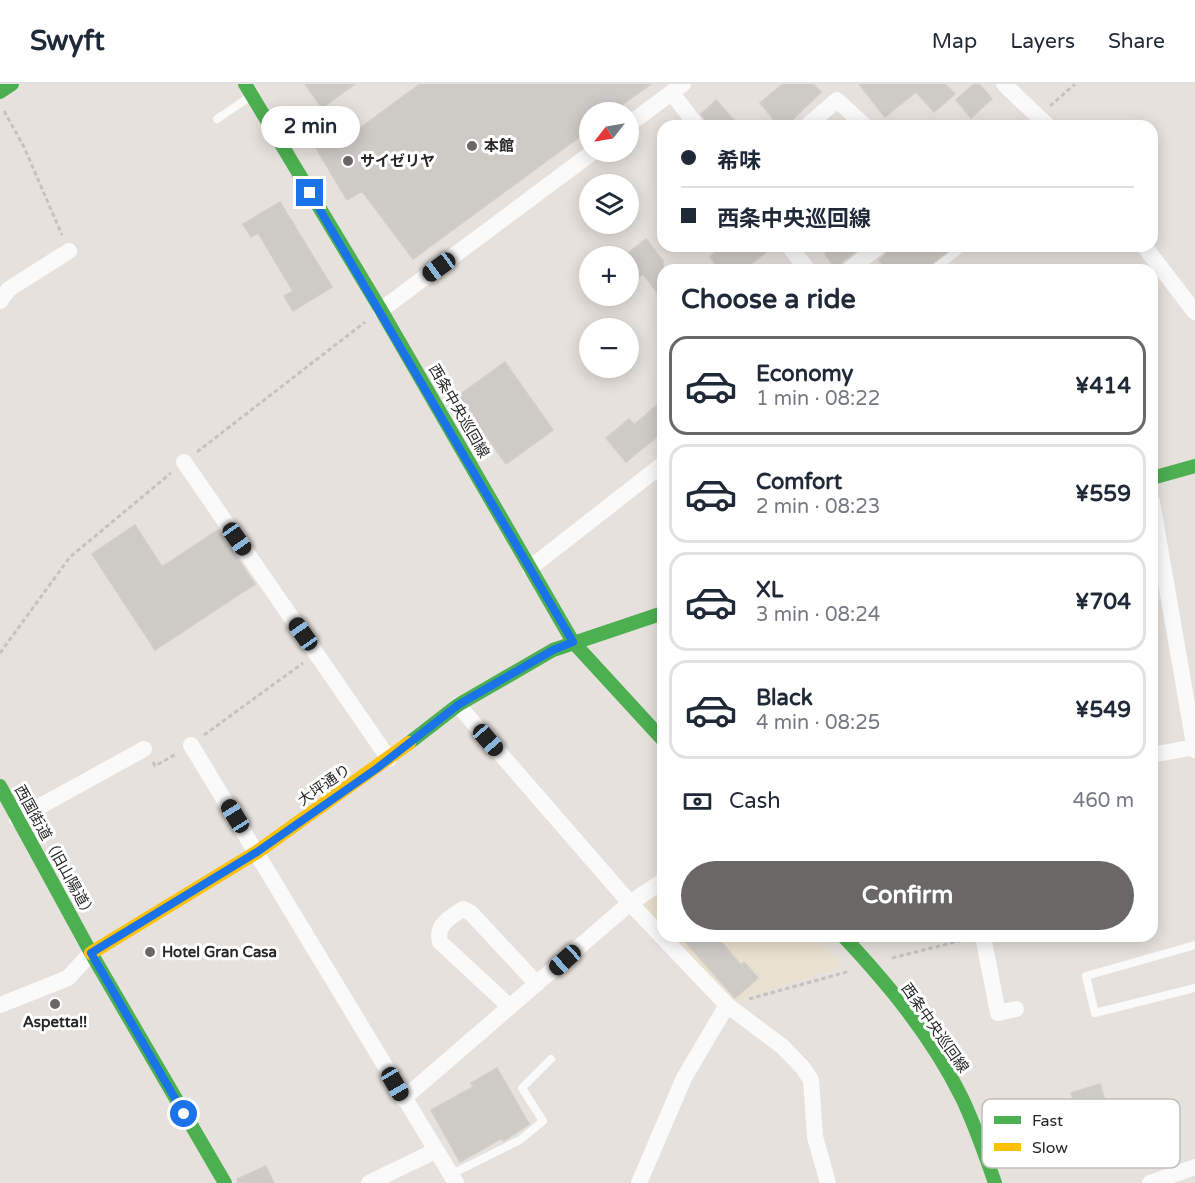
<!DOCTYPE html>
<html lang="en">
<head>
<meta charset="utf-8">
<style>
  :root { --surface:#fff; --page:#f6f6f7; --text:#1f2937; --muted:#747a83; --line:#e0e1e3; --accent:#6a6866 }
  body { margin:0; font-family:"Varela Round","Noto Sans JP",sans-serif; background:var(--page); color:var(--text); height:100vh; display:flex; flex-direction:column; font-size:22px; white-space:nowrap }
  * { box-sizing:border-box; margin:0 }
  p { font-size:20px; color:var(--muted) }
  .icon { flex:none; width:33px; height:33px; fill:none; stroke:currentColor; stroke-width:2; stroke-linecap:round; stroke-linejoin:round }
  .map { position:relative; flex:1; overflow:hidden }
  .details { position:absolute; left:657px; top:180px; width:501px; height:678px; display:flex; flex-direction:column; background:var(--surface); border-radius:18px; box-shadow:0 3px 15px #0003 }
  .details>* { flex:none }
  .guide { position:absolute; left:657px; top:36px; width:501px; height:132px; border-radius:18px; box-shadow:0 3px 15px #0003; display:grid; align-content:center; height:132px; padding:0 24px; background:var(--surface) }
  .needle { width:39px; rotate:239deg }
  .controls { position:absolute; left:579px; top:18px; display:grid; gap:12px }
  .controls a { display:grid; place-items:center; width:60px; height:60px; border-radius:50%; background:var(--surface); box-shadow:0 3px 15px #0003; font-size:30px }
  .end { position:absolute; width:27px; height:27px; margin:-14px; border:8px solid #1a73e8; background:#fff; box-shadow:0 0 0 3px #fff }
  .from { border-radius:50% }
  .bubble { position:absolute; height:42px; border-radius:21px; background:var(--surface); box-shadow:0 3px 15px #0003; font-size:20px; font-weight:700; line-height:42px; text-align:center }
  .car { position:absolute; width:18px; height:36px; margin:-18px -9px; border-radius:8px; box-shadow:0 0 4px 2px #0007; background:linear-gradient(#222 24%,#8ab4d8 0 40%,#222 0 76%,#8ab4d8 0 86%,#222 0) }
  .guide b { display:flex; align-items:center; gap:21px; height:57px; font-size:22px }
  .guide b+b { border-top:2px solid var(--line) }
  .guide i { width:15px; height:15px; background:var(--text) }
  ul { padding:0; list-style:none }
  li { display:flex; align-items:center; gap:18px; height:99px; margin:0 12px 9px; padding:0 12px; border:3px solid var(--line); border-radius:18px }
  li div { flex:1 }
  li b { display:block; font-size:22px }
  li em { font-style:normal; font-weight:700 }
  li.active { border-color:var(--accent) }
  li>.icon { width:54px; height:54px; stroke-width:1.5 }
  h2 { padding:0 24px; font-size:27px; line-height:72px }
  .pay { display:flex; align-items:center; gap:15px; height:66px; padding:0 24px; font-size:22px }
  .pay p { margin-inline-start:auto }
  .button { display:flex; gap:12px; margin-top:auto; padding:12px 24px }
  .button a { flex:1; height:69px; border-radius:36px; background:var(--accent); color:#fff; font-size:24px; font-weight:700; line-height:69px; text-align:center }
  header { display:flex; align-items:center; gap:36px; box-sizing:border-box; height:84px; padding:0 30px; background:var(--surface); border-bottom:2px solid var(--line) }
  header strong { font-size:28px }
  nav { display:flex; gap:33px; margin-inline-start:auto; font-size:21px }
  .map>svg:first-child { display:block }
</style>
</head>
<body>
<header>
<strong>Swyft</strong>
<nav><a>Map</a><a>Layers</a><a>Share</a></nav>
</header>
<div class="map">
<svg width="1195" height="1099" viewBox="0 0 1195 1099">
  <rect width="100%" height="100%" fill="#e6e1dc"/>
  <path fill="#eae0cf" d="M663,802V845L638,818Z
    M669,852H815L842,883L731,918Z"/>
  <path fill="#cecbc7" stroke="#d1cdc8" stroke-width="1.5" d="M305,0H355L322,24Z
    M420,0H651L612,28H590V45L413,175L362,107L347,116L316,64L348,44L352,50Z
    M783,0H813L821,8L786,42H779L760,19Z
    M859,0H945L955,10L934,28L916,8L885,33Z
    M974,0H979L992,15L971,34L956,16Z
    M716,16L739,42H710L701,30Z
    M280,118L332,203L293,227L284,212L293,207L258,149L251,153L243,140Z
    M646,155L663,177V216L643,190L638,194L628,183V169Z
    M723,162H774L743,186H720L710,173Z
    M835,162H862L842,178L837,186L825,170Z
    M889,162H954L924,186H887L879,176L886,170Z
    M505,278L553,346L506,380L458,312Z
    M663,316V348L626,378L606,354L629,335L634,341Z
    M135,441L162,483L218,446L255,500L155,566L92,470Z
    M680,852H716L741,881L744,878L758,894L735,914Z
    M497,984L529,1040L504,1057L502,1054L460,1078L431,1026L473,1003L471,999Z
    M1100,1000L1118,1059L1089,1067L1071,1009Z
    M266,1082L274,1099H238L237,1095Z"/>
  <g fill="none" stroke-linecap="round" stroke-linejoin="round">
    <path stroke="#c4c3c2" stroke-width="3" stroke-dasharray="4.5 3" stroke-linecap="butt" d="M1050,22L1075,0
      M4,27L24,63L62,151
      M197,368L365,238
      M0,569L70,473L171,389
      M204,651L303,579
      M153,678L155,682L176,670
      M892,874L967,855
      M749,915L850,887"/>
    <path stroke="#fbfafa" stroke-width="8" d="M217,35L251,12
      M933,186L964,162
      M1195,861L1086,892L1095,929L1195,904
      M452,1090L520,1056L543,1037L522,1004L551,975"/>
    <path stroke="#fbfafa" stroke-width="16" d="M1004,0L1048,42
      M672,9L697,42
      M628,41L683,0
      M807,42L837,16L864,41
      M789,162L808,186
      M1144,162L1195,228
      M849,186L879,162
      M0,217L9,205L69,167
      M381,226L593,68
      M184,378L389,675
      M1152,418L1195,666
      M530,484L663,380
      M458,621L630,819L727,921L783,963L803,984L811,996L815,1053L828,1099
      M191,661L456,1099
      M1152,671L1194,663
      M17,735L144,665
      M983,852L998,929L1016,925
      M0,921L68,894L91,869
      M510,923L440,858C435,842 450,833 463,825L471,829L537,900
      M403,1015L630,819L663,797
      M369,1099L435,1067
      M639,1099L684,994L727,921
      M1150,1099L1195,1083"/>
    <path stroke="#4caf50" stroke-width="14" d="M245,0L381,226L573,558L663,656
      M0,8L12,0
      M1152,394L1195,382
      M409,659L458,621L553,566L663,529
      M0,702L91,869L225,1099
      M843,852C889,901 932,953 962,1014C975,1041 985,1070 995,1099"/>
    <path stroke="#ffc107" stroke-width="14" d="M91,869L257,768L409,659"/>
  </g>
  <g fill="none" stroke-linecap="round" stroke-linejoin="round">
    <path stroke="#1a73e8" stroke-width="8" d="M184,1030L91,869L257,768L376,685L458,621L553,566L573,558L310,109"/>
  </g>
  <g fill="#6a6866" stroke="#fff" stroke-width="2">
    <circle cx="472" cy="62" r="6"/>
    <circle cx="348" cy="77" r="6"/>
    <circle cx="150" cy="868" r="6"/>
    <circle cx="55" cy="920" r="6"/>
  </g>
  <g text-anchor="middle" dominant-baseline="central" stroke-width="6" stroke-linejoin="round" paint-order="stroke">
    <g font-size="15" font-weight="bold" fill="#272727" stroke="#fff" text-anchor="start">
      <text x="484" y="62">本館</text>
      <text x="360" y="77">サイゼリヤ</text>
      <text x="162" y="868">Hotel Gran Casa</text>
      <text x="55" y="938" text-anchor="middle">Aspetta!!</text>
    </g>
    <g font-size="15" fill="#272727" stroke="#fff">
      <text transform="translate(459 327) rotate(60)">西条中央巡回線</text>
      <text transform="translate(324 701) rotate(-35)">大坪通り</text>
      <text transform="translate(55 768) rotate(61)">西国街道（旧山陽道）</text>
      <text transform="translate(935 944) rotate(55)">西条中央巡回線</text>
    </g>
  </g>
  <rect x="982" y="1015" width="198" height="69" rx="9" fill="#fff" stroke="#bebebe" stroke-width="1.5"/>
  <rect x="994" y="1032" width="27" height="8" fill="#4caf50"/>
  <rect x="994" y="1059" width="27" height="8" fill="#ffc107"/>
  <g font-size="16" fill="#272727">
    <text x="1032" y="1042">Fast</text>
    <text x="1032" y="1069">Slow</text>
  </g>
</svg>
<div class="controls">
<a><svg class="needle" viewBox="-14 -14 28 28"><path d="M0-13l5 13h-10z" fill="#e53935"/><path d="M0 13l5-13h-10z" fill="#747a83"/></svg></a>
<a><svg class="icon" aria-label="layers" viewBox="0 0 24 24"><path d="M12 4l9 5-9 5-9-5zM3 14l9 5 9-5"/></svg></a>
<a>+</a>
<a>−</a>
</div>
<i class="end from" style="left:184px;top:1030px"></i>
<i class="end" style="left:310px;top:109px"></i>
<div class="bubble" style="left:261px;top:22px;width:99px">2 min</div>
<i class="car" style="left:439px;top:183px;rotate:234deg"></i>
<i class="car" style="left:237px;top:455px;rotate:145deg"></i>
<i class="car" style="left:303px;top:550px;rotate:325deg"></i>
<i class="car" style="left:488px;top:656px;rotate:139deg"></i>
<i class="car" style="left:235px;top:732px;rotate:328deg"></i>
<i class="car" style="left:565px;top:876px;rotate:228deg"></i>
<i class="car" style="left:395px;top:1000px;rotate:150deg"></i>
<div class="guide">
<b><i class="from"></i>希味</b>
<b><i></i>西条中央巡回線</b>
</div>
<section class="details">
<h2>Choose a ride</h2>
<ul>
<li class="active"><svg class="icon" aria-label="car" viewBox="0 0 24 24"><path d="M5 17H2v-5l4-1 3-4h7l3 4 3 1v5h-3M9 17h6M6 11h13"/><circle cx="7" cy="17" r="2"/><circle cx="17" cy="17" r="2"/></svg><div><b>Economy</b><p>1 min · 08:22</p></div><em>¥414</em></li>
<li><svg class="icon" aria-label="car" viewBox="0 0 24 24"><path d="M5 17H2v-5l4-1 3-4h7l3 4 3 1v5h-3M9 17h6M6 11h13"/><circle cx="7" cy="17" r="2"/><circle cx="17" cy="17" r="2"/></svg><div><b>Comfort</b><p>2 min · 08:23</p></div><em>¥559</em></li>
<li><svg class="icon" aria-label="car" viewBox="0 0 24 24"><path d="M5 17H2v-5l4-1 3-4h7l3 4 3 1v5h-3M9 17h6M6 11h13"/><circle cx="7" cy="17" r="2"/><circle cx="17" cy="17" r="2"/></svg><div><b>XL</b><p>3 min · 08:24</p></div><em>¥704</em></li>
<li><svg class="icon" aria-label="car" viewBox="0 0 24 24"><path d="M5 17H2v-5l4-1 3-4h7l3 4 3 1v5h-3M9 17h6M6 11h13"/><circle cx="7" cy="17" r="2"/><circle cx="17" cy="17" r="2"/></svg><div><b>Black</b><p>4 min · 08:25</p></div><em>¥549</em></li>
</ul>
<div class="pay"><svg class="icon" aria-label="cash" viewBox="0 0 24 24"><path d="M3 7h18v10H3z"/><circle cx="12" cy="12" r="2"/></svg>Cash<p>460 m</p></div>
<div class="button"><a>Confirm</a></div>
</section>
</div>
</body>
</html>
